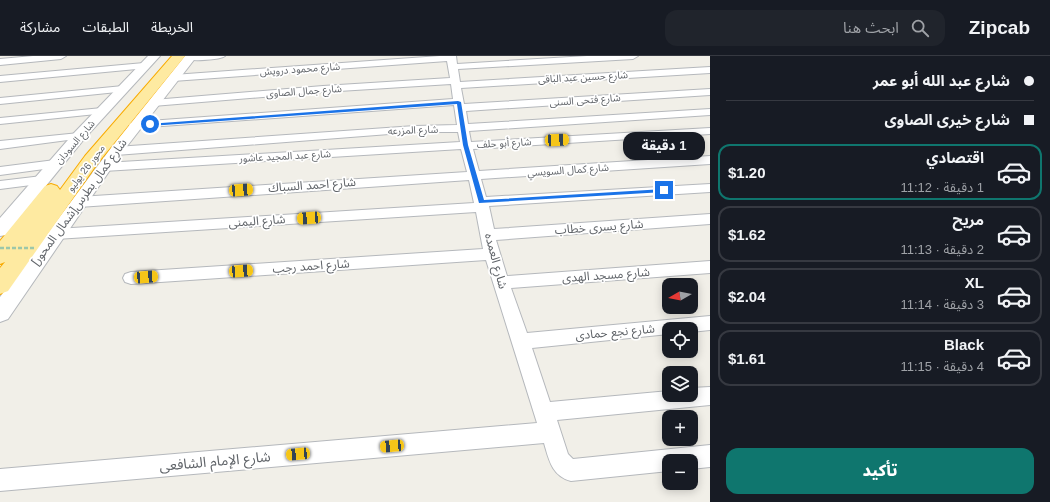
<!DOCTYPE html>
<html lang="ar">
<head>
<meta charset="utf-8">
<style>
  :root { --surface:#171b24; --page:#20242c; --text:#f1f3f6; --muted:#9ea1a6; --line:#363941; --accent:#0f766e }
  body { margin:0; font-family:Helvetica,"Noto Sans Arabic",sans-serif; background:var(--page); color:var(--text); direction:rtl; height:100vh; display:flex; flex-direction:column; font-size:15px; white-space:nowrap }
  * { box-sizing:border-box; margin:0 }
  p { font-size:13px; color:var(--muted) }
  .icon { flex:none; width:22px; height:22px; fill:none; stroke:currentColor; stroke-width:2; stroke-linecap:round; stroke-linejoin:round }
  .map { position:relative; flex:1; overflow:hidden; direction:ltr }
  .sheet { display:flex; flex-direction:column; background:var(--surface); width:340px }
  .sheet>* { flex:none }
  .guide { display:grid; align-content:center; height:88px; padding:0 16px; background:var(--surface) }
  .needle { width:26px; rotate:261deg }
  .controls { position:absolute; left:662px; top:222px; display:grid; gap:8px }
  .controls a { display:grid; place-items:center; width:36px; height:36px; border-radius:8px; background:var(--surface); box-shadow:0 2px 10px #0003; font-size:20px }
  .end { position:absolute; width:18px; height:18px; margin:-9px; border:5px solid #1a73e8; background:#fff; box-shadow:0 0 0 2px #fff }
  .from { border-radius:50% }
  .bubble { position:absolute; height:28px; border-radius:12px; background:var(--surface); box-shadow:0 2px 10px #0003; font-size:13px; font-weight:800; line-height:28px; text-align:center; direction:rtl }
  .car { position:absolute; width:12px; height:24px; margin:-12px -6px; border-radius:5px; box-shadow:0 0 3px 1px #0007; background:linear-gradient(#f5c518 24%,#345 0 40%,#f5c518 0 76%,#345 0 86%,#f5c518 0) }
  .guide b { display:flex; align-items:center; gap:14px; height:38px; font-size:15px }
  .guide b+b { border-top:1px solid var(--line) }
  .guide i { width:10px; height:10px; background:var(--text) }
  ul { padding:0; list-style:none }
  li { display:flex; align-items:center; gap:12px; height:56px; margin:0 8px 6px; padding:0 8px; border:2px solid var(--line); border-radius:12px }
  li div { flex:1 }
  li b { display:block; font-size:15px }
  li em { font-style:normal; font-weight:800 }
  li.selected { border-color:var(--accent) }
  li>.icon { width:36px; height:36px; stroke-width:1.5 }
  .button { display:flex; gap:8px; margin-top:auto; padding:8px 16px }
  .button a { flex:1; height:46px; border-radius:12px; background:var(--accent); color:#fff; font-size:16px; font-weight:800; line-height:46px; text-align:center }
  header { display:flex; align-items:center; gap:24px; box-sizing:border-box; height:56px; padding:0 20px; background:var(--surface); border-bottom:1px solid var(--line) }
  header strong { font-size:19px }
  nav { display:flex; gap:22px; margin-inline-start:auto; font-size:14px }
  .search { width:280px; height:36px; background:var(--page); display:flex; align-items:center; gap:10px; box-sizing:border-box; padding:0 14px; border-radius:12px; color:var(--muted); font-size:15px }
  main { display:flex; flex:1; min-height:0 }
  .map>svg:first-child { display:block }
</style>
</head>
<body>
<header>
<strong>Zipcab</strong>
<div class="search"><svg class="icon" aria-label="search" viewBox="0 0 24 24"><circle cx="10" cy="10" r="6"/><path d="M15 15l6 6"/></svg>ابحث هنا</div>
<nav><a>الخريطة</a><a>الطبقات</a><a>مشاركة</a></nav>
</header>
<main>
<section class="sheet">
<div class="guide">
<b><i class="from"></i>شارع عبد الله أبو عمر</b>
<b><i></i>شارع خيرى الصاوى</b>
</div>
<ul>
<li class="selected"><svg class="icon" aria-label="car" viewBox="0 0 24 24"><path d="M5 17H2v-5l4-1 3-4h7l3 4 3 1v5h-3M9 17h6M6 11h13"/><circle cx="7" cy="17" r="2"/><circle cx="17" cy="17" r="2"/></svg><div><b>اقتصادي</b><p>1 دقيقة · 11:12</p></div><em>$1.20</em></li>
<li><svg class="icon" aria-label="car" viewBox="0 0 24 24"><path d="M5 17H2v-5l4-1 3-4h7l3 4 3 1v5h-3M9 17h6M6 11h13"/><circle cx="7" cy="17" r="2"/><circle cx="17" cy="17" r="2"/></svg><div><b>مريح</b><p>2 دقيقة · 11:13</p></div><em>$1.62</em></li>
<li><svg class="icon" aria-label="car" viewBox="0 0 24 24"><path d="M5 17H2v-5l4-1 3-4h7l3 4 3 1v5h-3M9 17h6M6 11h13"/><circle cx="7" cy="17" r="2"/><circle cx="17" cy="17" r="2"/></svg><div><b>XL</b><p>3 دقيقة · 11:14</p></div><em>$2.04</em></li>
<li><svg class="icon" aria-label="car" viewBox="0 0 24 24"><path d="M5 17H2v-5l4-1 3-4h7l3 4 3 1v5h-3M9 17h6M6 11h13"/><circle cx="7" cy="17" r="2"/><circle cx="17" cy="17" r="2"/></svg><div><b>Black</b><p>4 دقيقة · 11:15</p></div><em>$1.61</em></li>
</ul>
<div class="button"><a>تأكيد</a></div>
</section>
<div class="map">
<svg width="710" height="446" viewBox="0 0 710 446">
  <rect width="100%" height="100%" fill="#f1efe8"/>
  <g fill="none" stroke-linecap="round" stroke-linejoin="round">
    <defs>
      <path id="minor" d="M33,0H66L61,3L0,9V3Z
        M186,0H225C220,4 189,6 184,2Z
        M440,0H456L457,8L587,0H638L633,3L458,13L460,26L710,11V17L461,32L464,48L710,33V39L466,55L468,68L710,53V59L469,75L471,86L710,72V78L473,93L479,115L710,100V108L481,123L486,141L710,128V136L489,150L494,173L710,158V168L496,184L507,220L710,205V217L511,232L527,277L710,260V274L691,276V273H669V278L532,292L550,346L669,335V339H691V332L710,331V349L557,364L568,398L573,403L710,389V411L691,413V405H669V415L571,425C552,420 549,404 544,387L0,435V413L537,367L486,204L131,228L125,226L123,222L125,218L131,216L483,193L476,156L56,183L51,182L49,178L51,174L56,173L474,147L469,124L79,151L74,149L72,146L74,143L79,141L467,116L461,93L104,115L100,114L98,111L100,108L104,107L460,86L458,76H415L116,99L112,98L110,95L112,92L116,91L415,70L457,69L454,49L135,72L131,71L129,69L131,67L135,66L453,43L451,28L323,36L153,50L148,47L153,44L323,30L450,22L447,5L173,25L168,22L173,19Z
        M144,7L149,10L147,12L0,26V20Z
        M123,30L128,33L127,35L0,48V42Z
        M102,52L107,55L106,57L0,68V62Z
        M79,77L83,78L85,80L83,82L0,93V85Z
        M55,104L59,105L61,108L59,111L0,119V111Z
        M42,120L47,121L48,124L47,127L0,133V125Z"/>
      <path id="tertiary" d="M148,0H160L84,83L6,179L0,180V162L74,77Z
        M185,0H197L121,98L8,263L0,266V241L111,92Z"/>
      <path id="trunk" d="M172,0H185L97,108L8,235L0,238V212L5,206L0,208V185L45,130L51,128L57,130L60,134L85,100Z"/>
    </defs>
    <use href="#minor" stroke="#b5b8bc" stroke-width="2"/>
    <use href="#tertiary" stroke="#b5b8bc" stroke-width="2"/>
    <use href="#trunk" stroke="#f9ab00" stroke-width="2"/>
    <use href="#minor" fill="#fff" fill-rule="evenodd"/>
    <use href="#tertiary" fill="#fff" fill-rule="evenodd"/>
    <use href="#trunk" fill="#feeaa1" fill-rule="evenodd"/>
    <path stroke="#9cc7a9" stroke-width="2.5" stroke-dasharray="4 2" stroke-linecap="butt" d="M0,192H36"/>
  </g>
  <path fill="#1a73e8" d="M458,45L461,46L468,89L484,144L664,133L667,134L664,136L479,147L463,89L457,48L150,70L148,68Z"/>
  <g text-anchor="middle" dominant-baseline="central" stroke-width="3.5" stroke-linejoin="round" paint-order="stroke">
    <g font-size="10" fill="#5f6368" stroke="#fff">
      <text transform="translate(300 13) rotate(-4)">شارع محمود درويش</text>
      <text transform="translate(583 21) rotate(-3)">شارع حسين عبد الباقى</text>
      <text transform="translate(304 35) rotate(-4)">شارع جمال الصاوى</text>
      <text transform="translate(585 44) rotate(-4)">شارع فتحى السنى</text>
      <text transform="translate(413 74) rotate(-2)">شارع المزرعه</text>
      <text transform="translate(75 86) rotate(-49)">شارع السودان</text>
      <text transform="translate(504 87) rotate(-3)">شارع أبو حلف</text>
      <text transform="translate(285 100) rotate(-3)">شارع عبد المجيد عاشور</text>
      <text transform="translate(86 112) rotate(-53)">محور 26 يوليو</text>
      <text transform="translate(568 114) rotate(-4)">شارع كمال السويسي</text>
    </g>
    <g font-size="12" fill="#5f6368" stroke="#fff">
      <text transform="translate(312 129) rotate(-4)">شارع احمد السباك</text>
      <text transform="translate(79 146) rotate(-54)">شارع كمال بطرس[شمال المحور]</text>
      <text transform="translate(257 165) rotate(-4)">شارع اليمنى</text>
      <text transform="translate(599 171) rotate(-4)">شارع يسرى خطاب</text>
      <text transform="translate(496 205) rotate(75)">شارع العمده</text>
      <text transform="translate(311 210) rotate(-4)">شارع احمد رجب</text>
      <text transform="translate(606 219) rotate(-4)">شارع مسجد الهدى</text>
      <text transform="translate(615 276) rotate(-5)">شارع نجع حمادى</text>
    </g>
    <g font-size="14" fill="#5f6368" stroke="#fff">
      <text transform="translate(215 405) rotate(-5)">شارع الإمام الشافعى</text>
    </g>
  </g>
</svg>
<div class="controls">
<a><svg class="needle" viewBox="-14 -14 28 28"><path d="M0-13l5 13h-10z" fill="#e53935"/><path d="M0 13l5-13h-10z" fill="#9ea1a6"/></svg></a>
<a><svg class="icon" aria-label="locate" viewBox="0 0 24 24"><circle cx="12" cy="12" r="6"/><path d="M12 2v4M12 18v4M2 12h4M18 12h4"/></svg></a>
<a><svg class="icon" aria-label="layers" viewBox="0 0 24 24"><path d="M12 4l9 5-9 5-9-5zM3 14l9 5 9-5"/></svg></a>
<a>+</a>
<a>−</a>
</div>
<i class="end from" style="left:150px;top:68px"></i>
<i class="end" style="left:664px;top:134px"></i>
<div class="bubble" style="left:623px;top:76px;width:82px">1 دقيقة</div>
<i class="car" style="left:557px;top:84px;rotate:87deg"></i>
<i class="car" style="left:241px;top:134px;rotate:86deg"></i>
<i class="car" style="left:309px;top:162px;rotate:266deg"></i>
<i class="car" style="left:241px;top:215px;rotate:86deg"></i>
<i class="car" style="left:146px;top:221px;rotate:86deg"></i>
<i class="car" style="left:392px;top:390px;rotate:265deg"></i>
<i class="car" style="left:298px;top:398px;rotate:265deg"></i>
</div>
</main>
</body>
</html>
